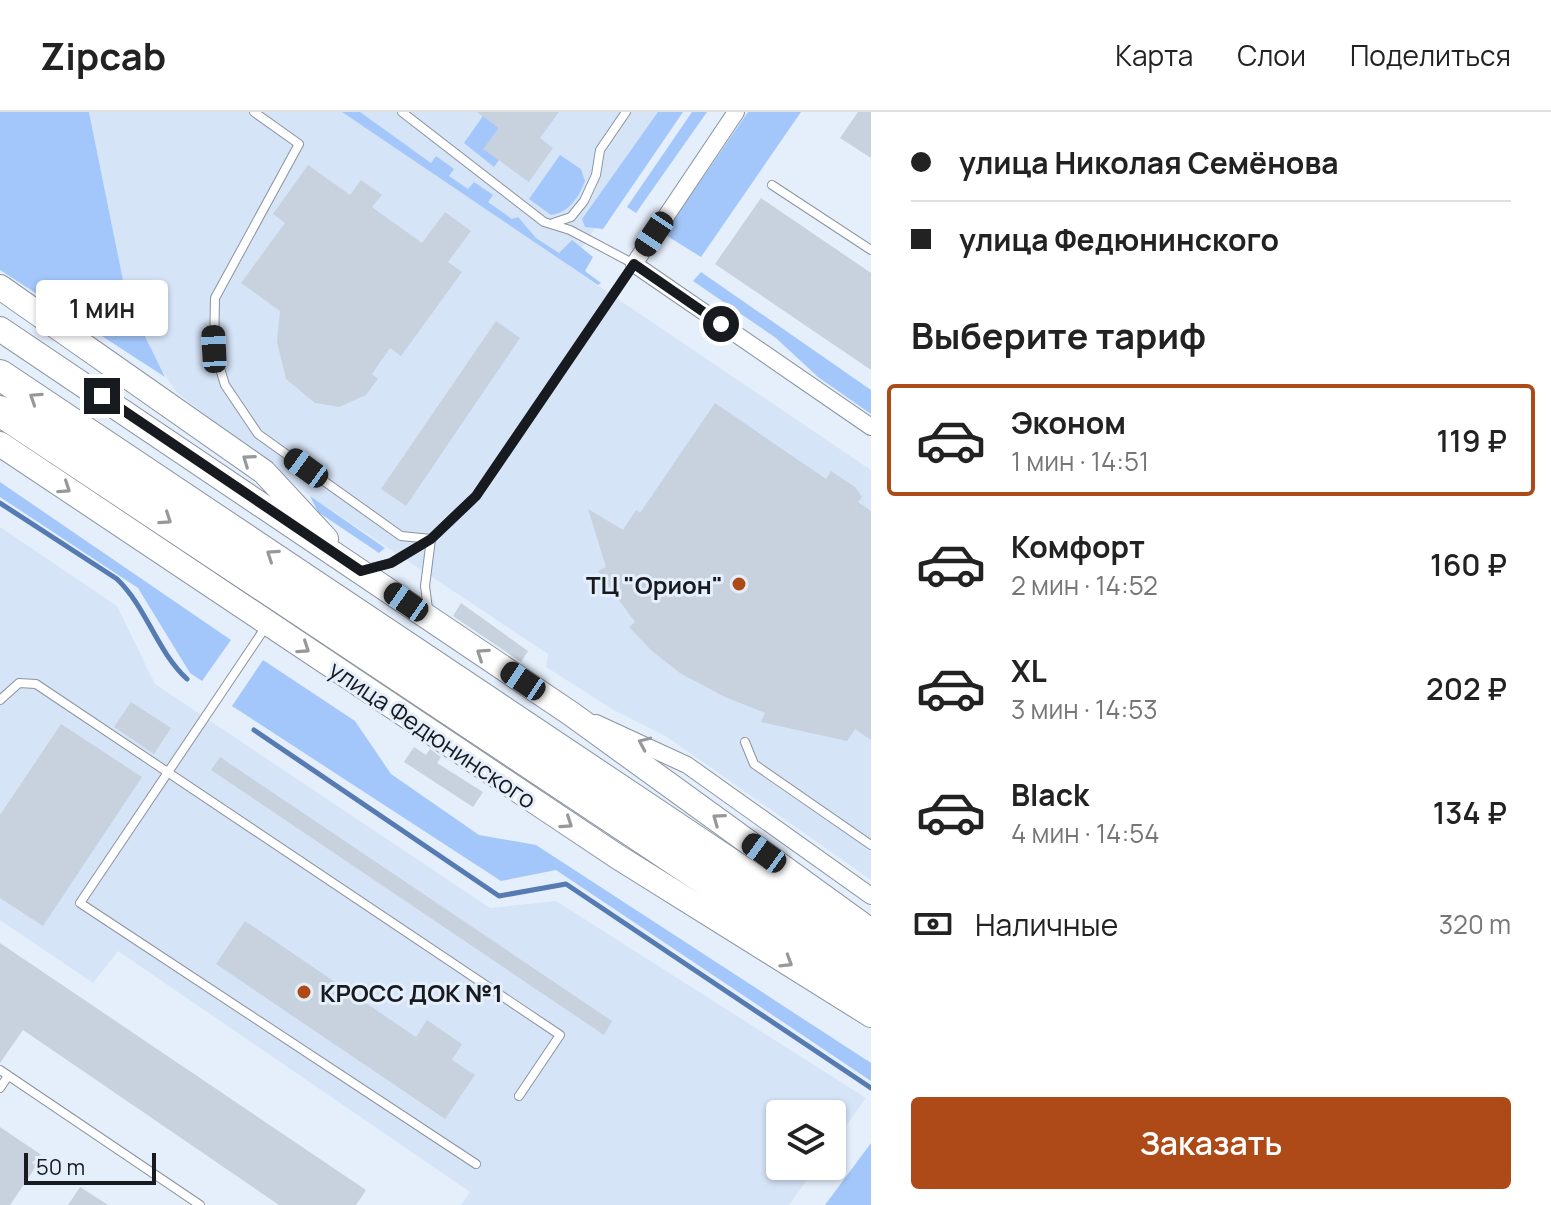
<!DOCTYPE html>
<html lang="ru">
<head>
<meta charset="utf-8">
<style>
  :root { --surface:#fff; --page:#f6f6f6; --text:#222; --muted:#767676; --line:#e0e0e0; --accent:#ae4a17 }
  body { margin:0; font-family:Manrope,sans-serif; background:var(--page); color:var(--text); height:100vh; display:flex; flex-direction:column; font-size:30px; white-space:nowrap }
  * { box-sizing:border-box; margin:0 }
  p { font-size:26px; color:var(--muted) }
  .icon { flex:none; width:44px; height:44px; fill:none; stroke:currentColor; stroke-width:2; stroke-linecap:round; stroke-linejoin:round }
  .map { position:relative; flex:1; overflow:hidden }
  .sheet { display:flex; flex-direction:column; background:var(--surface); width:680px }
  .sheet>* { flex:none }
  .top-card { display:grid; align-content:center; height:176px; padding:0 40px; background:var(--surface) }
  .buttons { position:absolute; left:766px; top:988px; display:grid; gap:16px }
  .buttons a { display:grid; place-items:center; width:80px; height:80px; border-radius:8px; background:var(--surface); box-shadow:0 2px 6px #0004; font-size:40px }
  .scale { position:absolute; left:24px; bottom:20px; width:132px; box-sizing:border-box; padding-left:8px; border:4px solid #171a1f; border-top:0; font-size:22px; line-height:28px; white-space:nowrap; color:#171a1f; -webkit-text-stroke:6px #e5effc; paint-order:stroke }
  .end { position:absolute; width:36px; height:36px; margin:-18px; border:10px solid #171a1f; background:#fff; box-shadow:0 0 0 4px #fff }
  .from { border-radius:50% }
  .bubble { position:absolute; height:56px; border-radius:8px; background:var(--surface); box-shadow:0 2px 6px #0004; font-size:26px; font-weight:600; line-height:56px; text-align:center }
  .car { position:absolute; width:24px; height:48px; margin:-24px -12px; border-radius:10px; box-shadow:0 0 6px 2px #0007; background:linear-gradient(#222 24%,#8ab4d8 0 40%,#222 0 76%,#8ab4d8 0 86%,#222 0) }
  .top-card b { display:flex; align-items:center; gap:28px; height:76px; font-size:30px }
  .top-card b+b { border-top:2px solid var(--line) }
  .top-card i { width:20px; height:20px; background:var(--text) }
  ul { padding:0; list-style:none }
  li { display:flex; align-items:center; gap:24px; height:112px; margin:0 16px 12px; padding:0 24px; border:4px solid transparent; border-radius:8px }
  li div { flex:1 }
  li b { display:block; font-size:30px }
  li em { font-style:normal; font-weight:600 }
  li.active { border-color:var(--accent) }
  li>.icon { width:72px; height:72px; stroke-width:1.5 }
  h2 { padding:0 40px; font-size:36px; line-height:96px }
  .pay { display:flex; align-items:center; gap:20px; height:88px; padding:0 40px; font-size:30px }
  .pay p { margin-inline-start:auto }
  .cta { display:flex; gap:16px; margin-top:auto; padding:16px 40px }
  .cta a { flex:1; height:92px; border-radius:8px; background:var(--accent); color:#fff; font-size:32px; font-weight:600; line-height:92px; text-align:center }
  header { display:flex; align-items:center; gap:48px; box-sizing:border-box; height:112px; padding:0 40px; background:var(--surface); border-bottom:2px solid var(--line) }
  header strong { font-size:38px }
  nav { display:flex; gap:44px; margin-inline-start:auto; font-size:28px }
  main { display:flex; flex:1; min-height:0 }
  .map>svg:first-child { display:block }
</style>
</head>
<body>
<header>
<strong>Zipcab</strong>
<nav><a>Карта</a><a>Слои</a><a>Поделиться</a></nav>
</header>
<main>
<div class="map">
<svg width="871" height="1093" viewBox="0 0 871 1093">
  <rect width="100%" height="100%" fill="#e5effc"/>
  <path fill="#d6e4f7" d="M89,0H676L569,154L871,358V768L667,625L612,597L546,555L548,542L310,384L177,281L152,244L127,188Z
    M0,415L117,494L155,572L490,796L556,789L866,986L832,1033V1002H780V1054H817L789,1093H461L470,1080L118,839L93,871L0,808Z"/>
  <path fill="#a3c7fa" d="M0,0H89L127,188L165,265L0,158Z
    M342,0H360L431,51L436,44L454,57L449,64L468,77L474,70L493,83L488,90L512,107L518,105L536,126L559,141L572,128L593,145L585,159L601,171L598,173Z
    M658,0H683L603,117L585,115L582,107Z
    M692,0H707L636,101L627,95Z
    M748,0H801L701,145L664,122Z
    M483,4L499,16L484,37L499,48L494,55L464,31Z
    M560,43L581,57L585,69C579,85 569,101 551,103L529,87Z
    M701,160L871,278V302L818,265L776,226L693,169Z
    M0,370L231,528L202,569L190,561L138,476L0,385Z
    M310,384L385,436L379,441L318,400Z
    M263,548L355,609L391,662L479,723L536,733L871,951V969L556,758L501,769L232,594Z
    M871,1031V1093H825Z"/>
  <g fill="none" stroke-linecap="round" stroke-linejoin="round">
    <path stroke="#557bb2" stroke-width="5" d="M0,391L117,467C147,496 156,538 187,567
      M254,618L499,784L566,772L871,976"/>
  </g>
  <path fill="#c8d1de" d="M477,0H559L540,26L553,36L529,70L483,37L499,16Z
    M858,0H871V46L840,26Z
    M308,53L350,83L361,68L382,83L372,95L422,131L445,100L471,119L448,150L462,160L401,244L390,236L372,262L378,267L366,283L339,295L315,291L286,267L277,230L280,199L241,171L285,111L273,102Z
    M761,86L871,161V258L715,152Z
    M496,209L520,226L406,394L381,377Z
    M715,291L826,367L831,359L855,375L862,385L858,390L871,399V628L855,617L847,629L761,610L765,601L725,585L680,561L652,539L629,515L635,510L598,459L606,455L588,397L623,418L636,398L640,401Z
    M461,491L528,539L521,550L453,504Z
    M131,590L171,616L154,642L114,615Z
    M61,612L142,665L43,814L0,786V703Z
    M414,635L426,643L430,637L441,645L437,651L483,680L473,695L404,650Z
    M220,645L612,909L604,923L211,658Z
    M245,809L416,925L427,908L462,932L452,948L475,963L445,1007L216,852Z
    M0,831L366,1078L356,1093H279L23,918L0,951Z
    M0,1015L43,1044L10,1093H0Z
    M80,1075L108,1093H68Z"/>
  <g fill="none" stroke-linecap="round" stroke-linejoin="round">
    <defs>
      <path id="lane" d="M254,0L299,32L215,186L214,237L225,273L258,322L401,424L431,427L476,384L634,152L570,118L544,110L402,0
        M772,73L871,138
        M553,111L571,105L584,89L596,63L600,38L626,0
        M367,457L391,451L431,427L425,474L428,497
        M267,513L80,791L476,1052
        M0,588L19,571L36,572L560,923L519,984
        M745,630L754,652L871,733
        M0,958L200,1093
        M0,976L8,964"/>
      <path id="street" d="M736,0L634,152L871,315
        M596,611L687,653L871,784"/>
      <path id="secondary" d="M0,175L264,360L326,427
        M0,217L570,601L871,819
        M0,332L618,745L871,903"/>
      <path id="highway" d="M0,263L871,846
        M0,299L871,878"/>
    </defs>
    <use href="#lane" stroke="#8a939f" stroke-width="10"/>
    <use href="#street" stroke="#8a939f" stroke-width="18"/>
    <use href="#secondary" stroke="#8a939f" stroke-width="26"/>
    <use href="#highway" stroke="#8a939f" stroke-width="32"/>
    <use href="#lane" stroke="#fff" stroke-width="8"/>
    <use href="#street" stroke="#fff" stroke-width="16"/>
    <use href="#secondary" stroke="#fff" stroke-width="24"/>
    <use href="#highway" stroke="#fff" stroke-width="30"/>
  </g>
  <defs><path id="oneway-chevron" d="M-2-3.5L2.5 0L-2 3.5" fill="none" stroke-width="1.6" stroke-linecap="round" stroke-linejoin="round" transform="scale(2)"/></defs>
  <g stroke="#97989a">
    <use href="#oneway-chevron" transform="translate(35 286) rotate(-147)"/>
    <use href="#oneway-chevron" transform="translate(248 348) rotate(-145)"/>
    <use href="#oneway-chevron" transform="translate(65 376) rotate(34)"/>
    <use href="#oneway-chevron" transform="translate(166 407) rotate(34)"/>
    <use href="#oneway-chevron" transform="translate(272 443) rotate(-146)"/>
    <use href="#oneway-chevron" transform="translate(304 536) rotate(34)"/>
    <use href="#oneway-chevron" transform="translate(482 542) rotate(-146)"/>
    <use href="#oneway-chevron" transform="translate(644 631) rotate(-156)"/>
    <use href="#oneway-chevron" transform="translate(718 707) rotate(-144)"/>
    <use href="#oneway-chevron" transform="translate(567 711) rotate(34)"/>
    <use href="#oneway-chevron" transform="translate(787 850) rotate(32)"/>
  </g>
  <g fill="none" stroke-linecap="round" stroke-linejoin="round">
    <path stroke="#171a1f" stroke-width="10" d="M102,284L361,459L391,451L431,427L476,384L634,152L721,212"/>
  </g>
  <g fill="#ae4a17" stroke="#e5effc" stroke-width="3">
    <circle cx="739" cy="472" r="8"/>
    <circle cx="304" cy="880" r="8"/>
  </g>
  <g text-anchor="middle" dominant-baseline="central" stroke-width="6" stroke-linejoin="round" paint-order="stroke">
    <g font-size="24" font-weight="bold" fill="#171a1f" stroke="#e5effc" text-anchor="end">
      <text x="723" y="472">ТЦ "Орион"</text>
      <text x="320" y="880" text-anchor="start">КРОСС ДОК №1</text>
    </g>
    <g font-size="24" fill="#171a1f" stroke="#e5effc">
      <text transform="translate(433 622) rotate(34)">улица Федюнинского</text>
    </g>
  </g>
</svg>
<div class="buttons">
<a><svg class="icon" aria-label="layers" viewBox="0 0 24 24"><path d="M12 4l9 5-9 5-9-5zM3 14l9 5 9-5"/></svg></a>
</div>
<div class="scale">50 m</div>
<i class="end from" style="left:721px;top:212px"></i>
<i class="end" style="left:102px;top:284px"></i>
<div class="bubble" style="left:36px;top:168px;width:132px">1 мин</div>
<i class="car" style="left:654px;top:122px;rotate:214deg"></i>
<i class="car" style="left:214px;top:237px;rotate:357deg"></i>
<i class="car" style="left:306px;top:356px;rotate:306deg"></i>
<i class="car" style="left:406px;top:490px;rotate:305deg"></i>
<i class="car" style="left:523px;top:569px;rotate:304deg"></i>
<i class="car" style="left:764px;top:741px;rotate:306deg"></i>
</div>
<section class="sheet">
<div class="top-card">
<b><i class="from"></i>улица Николая Семёнова</b>
<b><i></i>улица Федюнинского</b>
</div>
<h2>Выберите тариф</h2>
<ul>
<li class="active"><svg class="icon" aria-label="car" viewBox="0 0 24 24"><path d="M5 17H2v-5l4-1 3-4h7l3 4 3 1v5h-3M9 17h6M6 11h13"/><circle cx="7" cy="17" r="2"/><circle cx="17" cy="17" r="2"/></svg><div><b>Эконом</b><p>1 мин · 14:51</p></div><em>119 ₽</em></li>
<li><svg class="icon" aria-label="car" viewBox="0 0 24 24"><path d="M5 17H2v-5l4-1 3-4h7l3 4 3 1v5h-3M9 17h6M6 11h13"/><circle cx="7" cy="17" r="2"/><circle cx="17" cy="17" r="2"/></svg><div><b>Комфорт</b><p>2 мин · 14:52</p></div><em>160 ₽</em></li>
<li><svg class="icon" aria-label="car" viewBox="0 0 24 24"><path d="M5 17H2v-5l4-1 3-4h7l3 4 3 1v5h-3M9 17h6M6 11h13"/><circle cx="7" cy="17" r="2"/><circle cx="17" cy="17" r="2"/></svg><div><b>XL</b><p>3 мин · 14:53</p></div><em>202 ₽</em></li>
<li><svg class="icon" aria-label="car" viewBox="0 0 24 24"><path d="M5 17H2v-5l4-1 3-4h7l3 4 3 1v5h-3M9 17h6M6 11h13"/><circle cx="7" cy="17" r="2"/><circle cx="17" cy="17" r="2"/></svg><div><b>Black</b><p>4 мин · 14:54</p></div><em>134 ₽</em></li>
</ul>
<div class="pay"><svg class="icon" aria-label="cash" viewBox="0 0 24 24"><path d="M3 7h18v10H3z"/><circle cx="12" cy="12" r="2"/></svg>Наличные<p>320 m</p></div>
<div class="cta"><a>Заказать</a></div>
</section>
</main>
</body>
</html>
